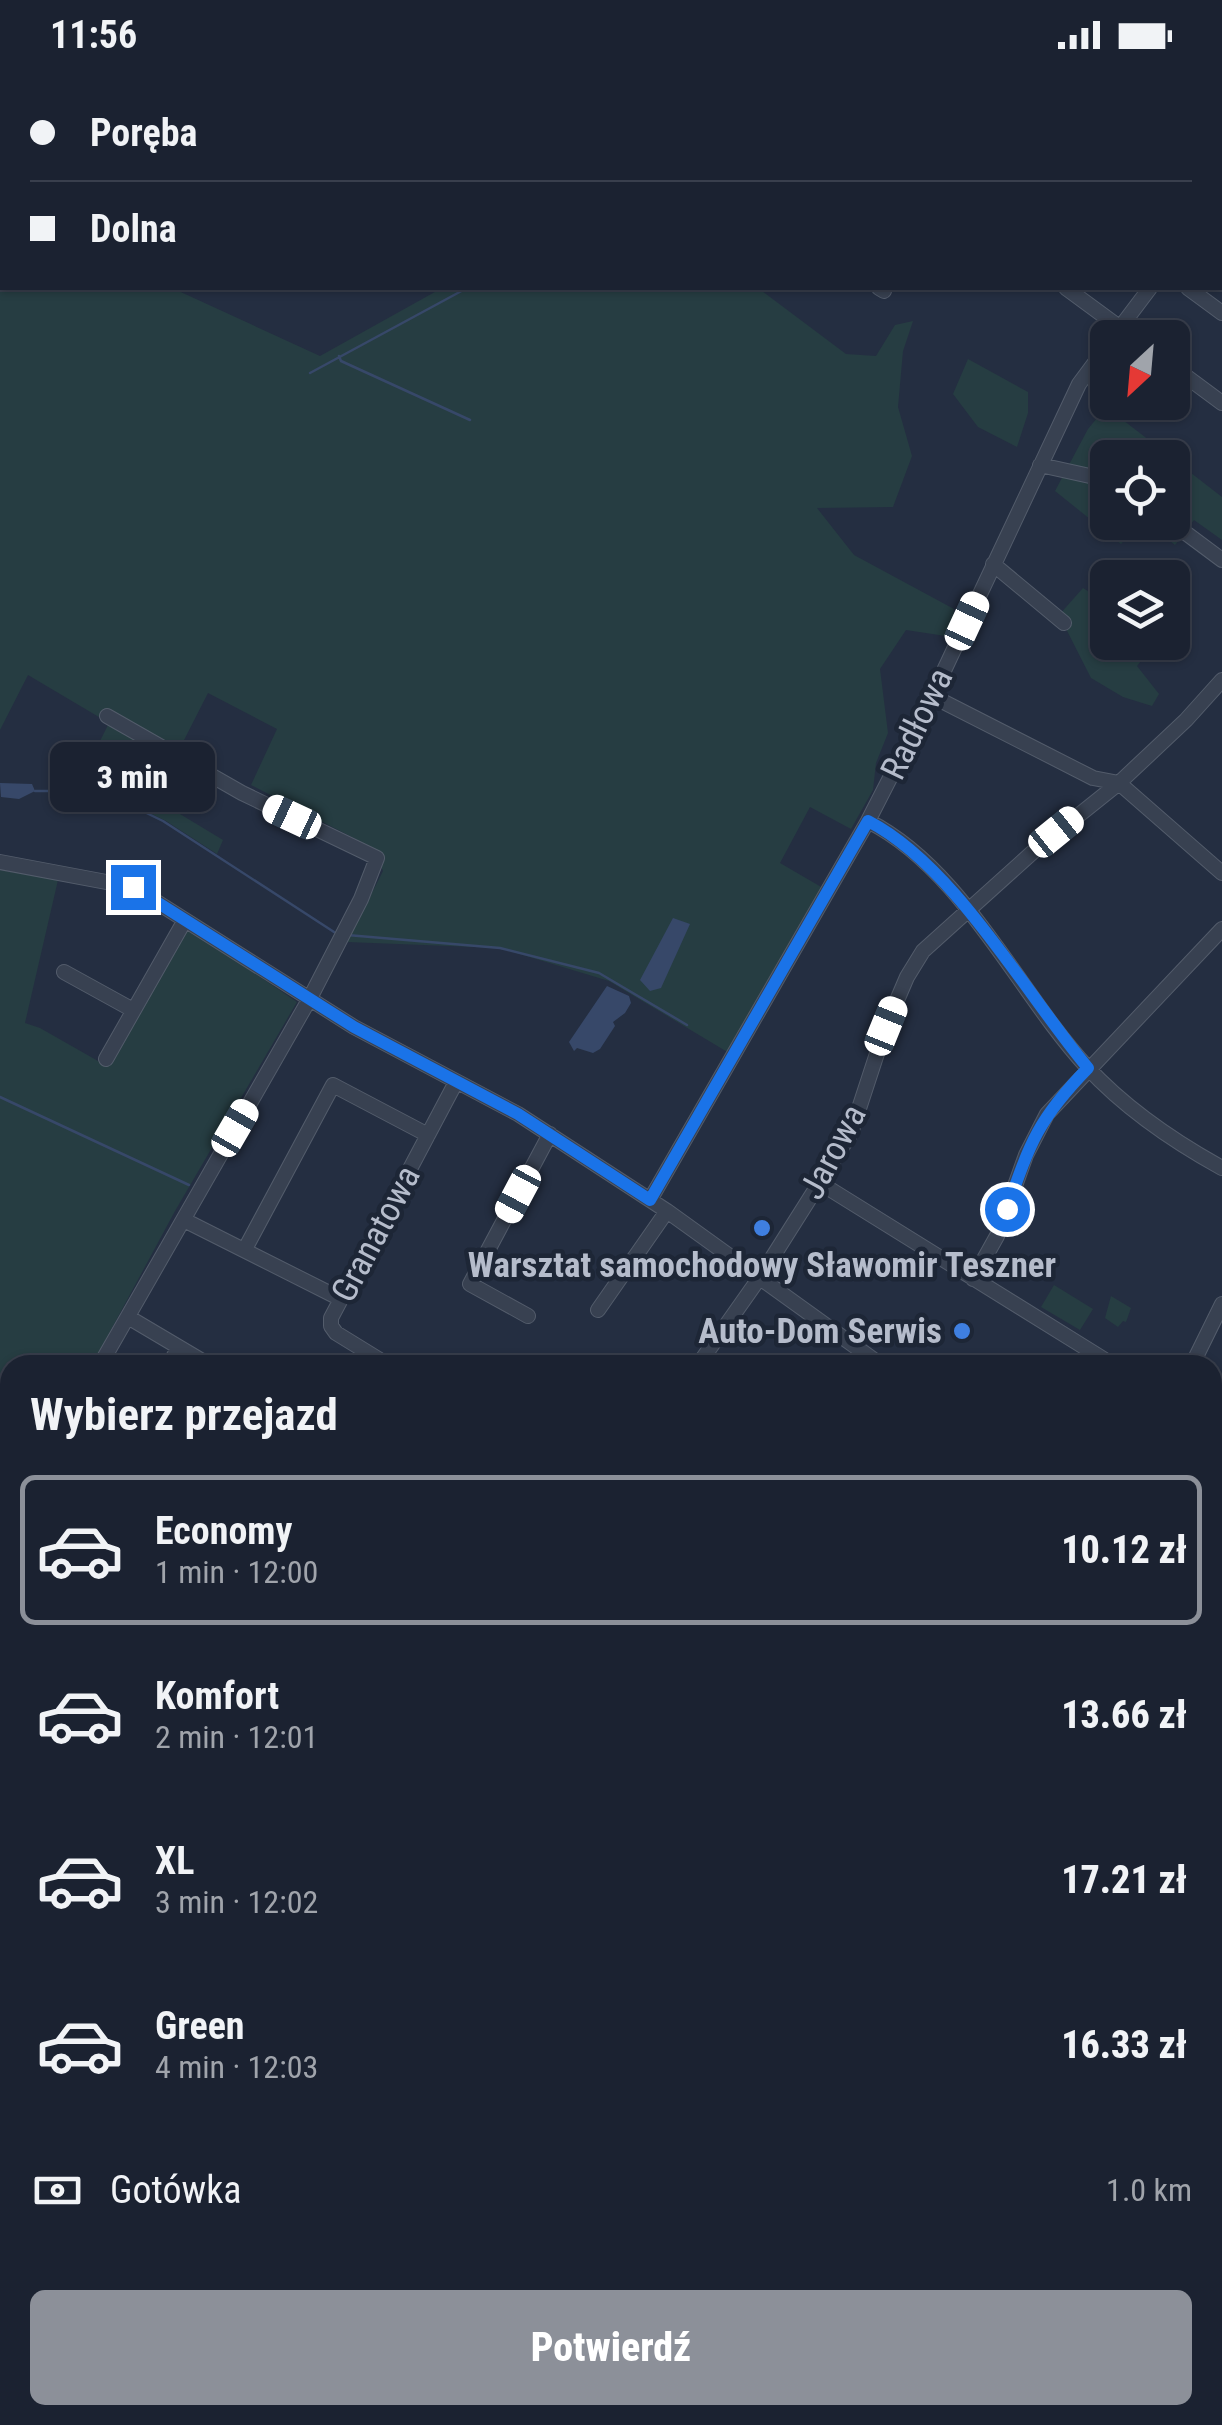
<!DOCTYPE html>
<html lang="pl">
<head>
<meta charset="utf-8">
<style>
  :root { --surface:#1b2231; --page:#242a39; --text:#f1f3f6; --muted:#a0a4ab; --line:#393f4d; --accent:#8c9099 }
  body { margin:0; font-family:"Roboto Condensed",sans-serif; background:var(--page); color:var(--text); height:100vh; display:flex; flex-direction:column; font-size:38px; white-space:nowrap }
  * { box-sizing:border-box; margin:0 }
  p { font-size:32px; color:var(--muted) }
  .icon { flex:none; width:55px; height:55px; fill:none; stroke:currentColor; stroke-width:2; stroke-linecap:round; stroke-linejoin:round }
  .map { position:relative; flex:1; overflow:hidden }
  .sheet { position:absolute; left:0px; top:1285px; width:1222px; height:1070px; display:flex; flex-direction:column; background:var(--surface); border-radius:30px 30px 0 0; box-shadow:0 2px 8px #0004,0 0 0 2px var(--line) }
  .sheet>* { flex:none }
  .hud { position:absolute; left:0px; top:0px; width:1222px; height:220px; box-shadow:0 2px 8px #0004,0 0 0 2px var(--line); display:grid; align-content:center; height:220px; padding:0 30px; background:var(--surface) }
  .needle { width:65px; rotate:206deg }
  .fabs { position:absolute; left:1090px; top:250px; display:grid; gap:20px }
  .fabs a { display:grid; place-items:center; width:100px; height:100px; border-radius:15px; background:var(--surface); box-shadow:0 2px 8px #0004,0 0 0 2px var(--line); font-size:50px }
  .end { position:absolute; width:45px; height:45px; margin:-22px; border:12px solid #1a73e8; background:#fff; box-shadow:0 0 0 5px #fff }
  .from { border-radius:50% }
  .bubble { position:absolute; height:70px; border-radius:15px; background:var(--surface); box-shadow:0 2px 8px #0004,0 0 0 2px var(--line); font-size:32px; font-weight:800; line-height:70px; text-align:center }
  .car { position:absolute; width:30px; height:60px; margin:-30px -15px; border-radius:12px; box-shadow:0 0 8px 2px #0007; background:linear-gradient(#fff 24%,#345 0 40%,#fff 0 76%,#345 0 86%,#fff 0) }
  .hud b { display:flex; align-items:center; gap:35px; height:95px; font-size:38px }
  .hud b+b { border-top:2px solid var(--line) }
  .hud i { width:25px; height:25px; background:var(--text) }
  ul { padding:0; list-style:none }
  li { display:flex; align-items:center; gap:30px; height:150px; margin:0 20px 15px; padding:0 10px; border:5px solid transparent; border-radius:15px }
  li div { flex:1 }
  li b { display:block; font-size:38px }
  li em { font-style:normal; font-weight:800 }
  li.selected { border-color:var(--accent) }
  li>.icon { width:90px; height:90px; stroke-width:1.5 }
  h2 { padding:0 30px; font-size:45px; line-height:120px }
  .pay { display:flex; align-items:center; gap:25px; height:110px; padding:0 30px; font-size:38px }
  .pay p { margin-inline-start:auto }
  .primary-button { display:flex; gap:20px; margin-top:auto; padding:20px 30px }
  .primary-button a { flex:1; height:115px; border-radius:15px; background:var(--accent); color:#fff; font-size:40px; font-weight:800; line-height:115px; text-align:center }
  .status { display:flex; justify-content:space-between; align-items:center; height:70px; padding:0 50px; background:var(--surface); direction:ltr }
  .status svg { height:28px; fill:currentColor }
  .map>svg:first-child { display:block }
</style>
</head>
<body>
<div class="status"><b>11:56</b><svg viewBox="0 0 49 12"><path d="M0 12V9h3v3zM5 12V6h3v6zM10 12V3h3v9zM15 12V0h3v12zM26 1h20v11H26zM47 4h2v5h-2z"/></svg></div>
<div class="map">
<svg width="1222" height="2355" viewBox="0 0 1222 2355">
  <rect width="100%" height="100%" fill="#242e41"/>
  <path fill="#263d42" d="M328,0H693L331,2Z
    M0,139L2,218H172L320,286L442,218H758L846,284L876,286L895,255L913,251L903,281L898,337L912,386L893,437L817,438L854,485L954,539L952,567L906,560L880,599L888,663L876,693L873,720L851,759L810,737L780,793L823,818L729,983L609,911L500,878L347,872L383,801L373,778L251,715L277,659L208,623L181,676L168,687L151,720L166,727L180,744L223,770L217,784L166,751L130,734L74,723L109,653L28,605L0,660Z
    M968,289L1028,322V343L1017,377L978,357L953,324Z
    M1106,337L1171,387L1108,388V452L1139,453L1121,474L1055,421L1088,359Z
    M1173,389L1222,427V470L1194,450L1175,475L1147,453L1172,452Z
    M1083,518L1107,533L1108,572L1155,573L1137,596L1159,624L1152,636L1123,627L1091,608L1059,545Z
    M0,800L58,810L25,953L40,958L105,995L187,857L297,932L175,1141L92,1295H10V1448L6,1455L0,1450Z
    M1054,1215L1093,1239L1080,1260L1041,1237Z
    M1111,1226L1131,1238L1126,1252L1123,1251L1118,1257L1105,1248Z
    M0,1665L10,1667V1808L0,1804Z
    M0,1913L10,1921V2334L0,2326Z
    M25,2345H800L812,2355H38Z"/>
  <path fill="#374869" d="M0,713L32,714L35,721L19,729L1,727Z
    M673,848L690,854L661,918L650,921L640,910Z
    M607,916L629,926L631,933L625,943L613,952L615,956L600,979L593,983L577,978L574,981L569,972Z"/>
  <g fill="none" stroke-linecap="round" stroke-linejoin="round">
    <path stroke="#374869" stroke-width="2.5" d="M669,0L671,2
      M707,2L709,0
      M339,286L341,291L470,350
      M310,303L467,218
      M35,721H60L130,735L163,751L334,862
      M347,865L500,878L599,903L687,955
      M0,1027L189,1115
      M0,1733L10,1747"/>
    <defs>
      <path id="minor" d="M751,0L755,2
        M890,0L894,2
        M1038,0L1041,2
        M1215,0L1219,2
        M717,2L719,0
        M1103,2L1105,0
        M1220,122L1222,119
        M1220,133L1222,134
        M879,218L884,221
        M1066,218L1134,268
        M1188,218L1222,243
        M1116,263L1150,218
        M1172,296L1222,333
        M1040,395L1108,410
        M1171,452L1222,490
        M993,494L1064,553
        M932,626L1093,708L1119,713L1222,803
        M868,751C963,799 1017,921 1087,997C1125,1038 1173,1071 1222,1098
        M0,792L133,817L354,957L518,1044L667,1141L881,1295
        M64,902L133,940
        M106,989L185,850
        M820,1113L1113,1295
        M650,1130L868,751L932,626L1079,314L1108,275
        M184,1150L341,1229
        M245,1179L333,1015L428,1065
        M973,1209L997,1166L1026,1085L1047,1044L1222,859
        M598,1240L667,1141
        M528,1246L470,1214L550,1064
        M128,1247L209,1295
        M100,1295L309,930L361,829L377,788L242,723L107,646
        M169,1295L179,1277
        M388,1295L336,1263L331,1256V1248L456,1012
        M698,1295L760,1207L851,1063L886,956L907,907L923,881L1034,781L1119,713L1186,650L1222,610
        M1192,1295L1222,1234
        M0,1468L10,1477
        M1212,1534L1222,1541
        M1212,1858L1222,1837
        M1212,1975L1222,1983
        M1043,2345L1061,2355
        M1080,2348L1086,2355"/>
    </defs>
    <use href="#minor" stroke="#535c6b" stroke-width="16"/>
    <use href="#minor" stroke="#384151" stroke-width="14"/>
  </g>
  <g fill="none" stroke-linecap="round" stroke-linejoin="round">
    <path stroke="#1a73e8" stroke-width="12" d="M133,817L354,957L518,1044L650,1130L868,751C955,796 1025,923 1088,998C1038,1049 1030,1073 1007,1139"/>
  </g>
  <g fill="#3f7fe0" stroke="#1d2636" stroke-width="4">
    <circle cx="762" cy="1158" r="10"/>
    <circle cx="962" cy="1261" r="10"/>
  </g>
  <g text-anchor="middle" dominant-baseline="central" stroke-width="9" stroke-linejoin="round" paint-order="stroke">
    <g font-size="35" fill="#b5bccb" stroke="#1d2636">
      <text transform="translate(917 654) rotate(-64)">Radłowa</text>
      <text transform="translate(833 1082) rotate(-62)">Jarowa</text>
      <text transform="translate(376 1164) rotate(-62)">Granatowa</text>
    </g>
    <g font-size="35" font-weight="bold" fill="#b5bccb" stroke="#1d2636">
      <text x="762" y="1195">Warsztat samochodowy Sławomir Teszner</text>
      <text x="942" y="1261" text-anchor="end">Auto-Dom Serwis</text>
    </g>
  </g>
</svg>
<div class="fabs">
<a><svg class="needle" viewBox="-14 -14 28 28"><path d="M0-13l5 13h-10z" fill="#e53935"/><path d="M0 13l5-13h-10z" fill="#a0a4ab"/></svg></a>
<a><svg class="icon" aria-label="locate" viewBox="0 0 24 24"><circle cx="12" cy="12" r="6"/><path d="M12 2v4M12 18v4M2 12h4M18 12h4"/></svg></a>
<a><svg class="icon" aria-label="layers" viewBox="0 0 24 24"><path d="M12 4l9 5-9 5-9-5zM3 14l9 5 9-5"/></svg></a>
</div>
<i class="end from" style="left:1007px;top:1139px"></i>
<i class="end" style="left:133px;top:817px"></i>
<div class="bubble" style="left:50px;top:672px;width:165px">3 min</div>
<i class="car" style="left:967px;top:551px;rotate:25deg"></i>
<i class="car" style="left:292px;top:747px;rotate:295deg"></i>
<i class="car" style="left:1056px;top:762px;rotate:51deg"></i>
<i class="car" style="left:886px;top:956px;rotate:22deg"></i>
<i class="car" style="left:235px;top:1058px;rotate:30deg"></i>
<i class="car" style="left:518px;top:1124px;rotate:208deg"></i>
<div class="hud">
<b><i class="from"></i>Poręba</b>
<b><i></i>Dolna</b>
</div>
<section class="sheet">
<h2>Wybierz przejazd</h2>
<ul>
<li class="selected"><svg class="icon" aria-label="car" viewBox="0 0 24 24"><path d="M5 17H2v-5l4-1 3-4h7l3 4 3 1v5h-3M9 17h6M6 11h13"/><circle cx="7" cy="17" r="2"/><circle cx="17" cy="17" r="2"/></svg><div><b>Economy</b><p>1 min · 12:00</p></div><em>10.12 zł</em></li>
<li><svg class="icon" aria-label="car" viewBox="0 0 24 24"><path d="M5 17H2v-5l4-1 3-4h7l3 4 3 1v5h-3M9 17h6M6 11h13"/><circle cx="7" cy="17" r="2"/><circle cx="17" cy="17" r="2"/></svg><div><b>Komfort</b><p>2 min · 12:01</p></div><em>13.66 zł</em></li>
<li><svg class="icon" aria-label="car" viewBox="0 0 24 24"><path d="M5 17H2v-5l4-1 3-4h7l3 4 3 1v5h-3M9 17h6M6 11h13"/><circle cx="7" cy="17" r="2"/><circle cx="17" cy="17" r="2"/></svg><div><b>XL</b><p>3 min · 12:02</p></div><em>17.21 zł</em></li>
<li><svg class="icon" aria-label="car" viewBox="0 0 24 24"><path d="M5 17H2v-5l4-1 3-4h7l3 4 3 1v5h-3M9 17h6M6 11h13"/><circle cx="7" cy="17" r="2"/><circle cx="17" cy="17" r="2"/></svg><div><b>Green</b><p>4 min · 12:03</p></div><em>16.33 zł</em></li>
</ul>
<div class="pay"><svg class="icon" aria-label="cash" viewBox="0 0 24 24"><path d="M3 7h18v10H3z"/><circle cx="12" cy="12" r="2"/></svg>Gotówka<p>1.0 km</p></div>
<div class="primary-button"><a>Potwierdź</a></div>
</section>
</div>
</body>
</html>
